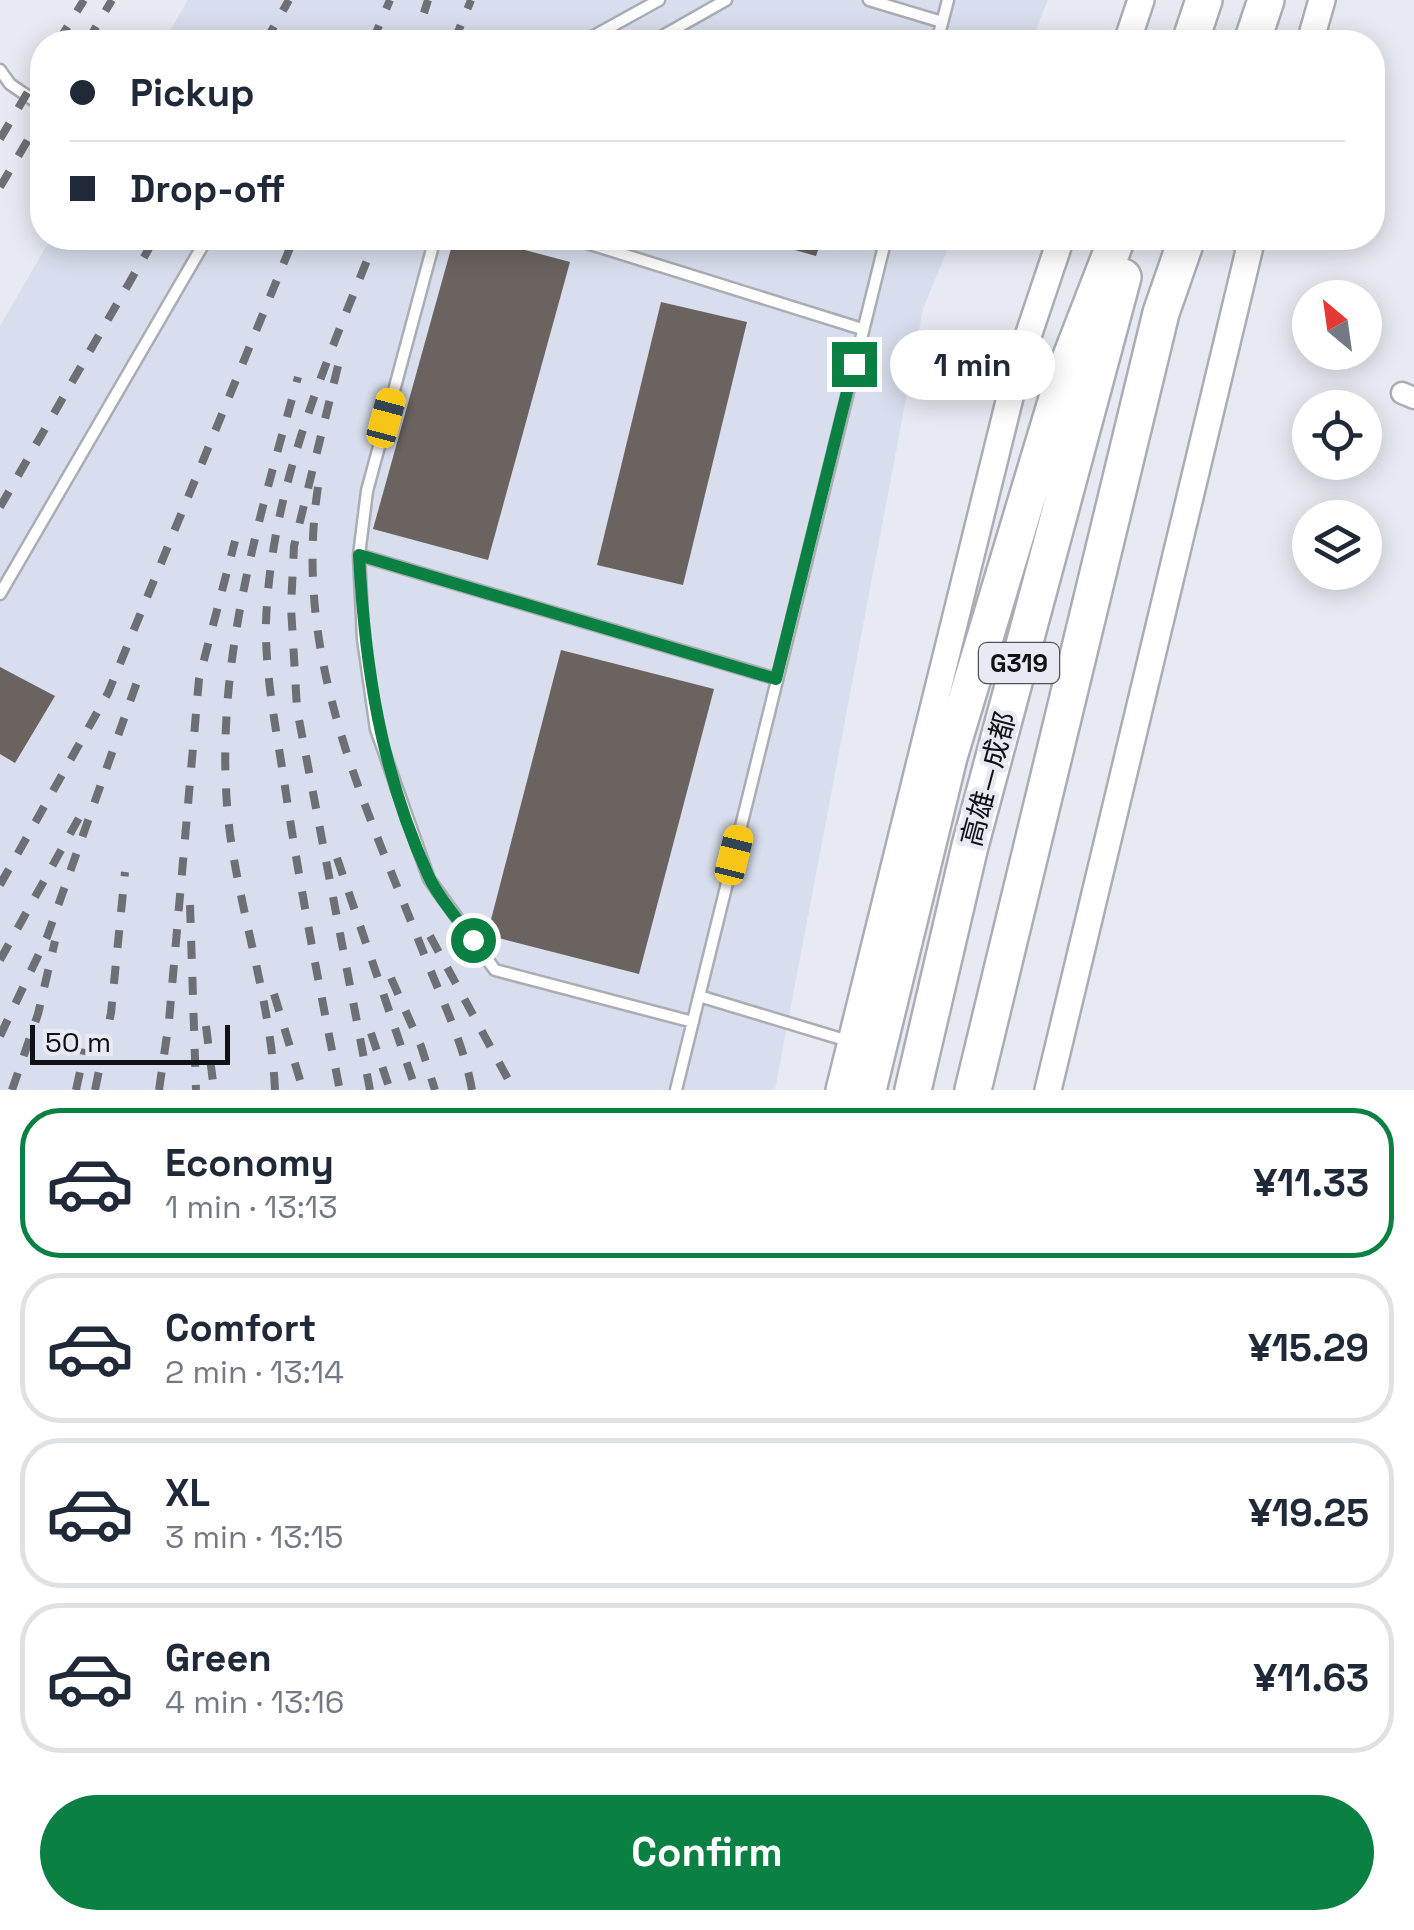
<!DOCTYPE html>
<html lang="en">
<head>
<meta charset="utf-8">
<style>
  :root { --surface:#fff; --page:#f2f2f3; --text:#1f2937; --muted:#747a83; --line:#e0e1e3; --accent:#0b8043 }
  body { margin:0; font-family:"Space Grotesk","Noto Sans SC",sans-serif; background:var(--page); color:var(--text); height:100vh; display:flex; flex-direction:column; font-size:38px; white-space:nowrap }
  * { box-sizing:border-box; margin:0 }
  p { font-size:32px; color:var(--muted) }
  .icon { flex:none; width:55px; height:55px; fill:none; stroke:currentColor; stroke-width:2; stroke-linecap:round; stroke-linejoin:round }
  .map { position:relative; height:1090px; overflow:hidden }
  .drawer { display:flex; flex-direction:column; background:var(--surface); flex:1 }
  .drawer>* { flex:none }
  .guide { position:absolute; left:30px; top:30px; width:1355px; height:220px; border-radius:40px; box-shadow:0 5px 25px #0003; display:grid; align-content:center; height:220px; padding:0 40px; background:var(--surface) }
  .needle { width:65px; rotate:331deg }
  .tools { position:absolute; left:1292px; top:280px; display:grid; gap:20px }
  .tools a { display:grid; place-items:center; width:90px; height:90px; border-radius:50%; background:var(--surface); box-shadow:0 5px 25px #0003; font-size:50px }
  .scale { position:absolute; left:30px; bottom:25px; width:200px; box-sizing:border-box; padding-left:10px; border:5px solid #101114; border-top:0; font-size:28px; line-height:35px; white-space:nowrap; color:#101114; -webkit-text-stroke:8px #e7eaf2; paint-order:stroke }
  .end { position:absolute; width:45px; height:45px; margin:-22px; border:12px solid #0b8043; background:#fff; box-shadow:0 0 0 5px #fff }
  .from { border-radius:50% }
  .bubble { position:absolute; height:70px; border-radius:35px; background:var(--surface); box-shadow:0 5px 25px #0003; font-size:32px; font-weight:600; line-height:70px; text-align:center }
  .car { position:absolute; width:30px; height:60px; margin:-30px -15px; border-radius:12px; box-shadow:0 0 8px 2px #0007; background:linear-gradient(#f5c518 24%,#345 0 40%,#f5c518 0 76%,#345 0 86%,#f5c518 0) }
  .guide b { display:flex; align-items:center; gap:35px; height:95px; font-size:38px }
  .guide b+b { border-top:2px solid var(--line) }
  .guide i { width:25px; height:25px; background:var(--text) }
  ul { padding:18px 0 0; list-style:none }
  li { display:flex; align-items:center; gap:30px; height:150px; margin:0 20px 15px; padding:0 20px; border:5px solid var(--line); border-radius:40px }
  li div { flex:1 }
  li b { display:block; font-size:38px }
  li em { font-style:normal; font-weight:600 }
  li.selected { border-color:var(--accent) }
  li>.icon { width:90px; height:90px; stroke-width:1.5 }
  .action { display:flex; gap:20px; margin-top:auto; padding:20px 40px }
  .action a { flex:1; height:115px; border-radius:60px; background:var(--accent); color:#fff; font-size:40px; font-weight:600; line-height:115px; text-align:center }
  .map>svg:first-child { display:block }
</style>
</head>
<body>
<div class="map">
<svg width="1414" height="1090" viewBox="0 0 1414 1090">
  <rect width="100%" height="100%" fill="#e7eaf2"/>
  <path fill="#d8deed" d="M188,0H1048L1031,42H163Z
    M51,238H952L923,309L775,1090H0V326Z"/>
  <path fill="#6a635f" d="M454,238H480L570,262L488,560L373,529Z
    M752,238H822L816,256Z
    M661,302L747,322L683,585L597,565Z
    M561,650L714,689L639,974L487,935Z
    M0,667L55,696L15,763L0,754Z"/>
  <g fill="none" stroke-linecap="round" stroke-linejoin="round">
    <defs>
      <path id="service" d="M869,0L942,22
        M583,42L659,0
        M652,42L726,0
        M937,42L948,0
        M0,70L10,84L42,106
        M435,238L367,491L359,555L363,639L376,729L429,879L495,970L693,1022
        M571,238L862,329
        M359,555L777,679
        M0,594L207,238
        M699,996L848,1041
        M676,1090L886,238"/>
      <path id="minor" d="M1402,393L1414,398"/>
      <path id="tertiary" d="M1127,42L1141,0
        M1310,42L1322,0
        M839,1090L1017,369L1061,238
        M1048,1090L1252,238"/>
      <path id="trunk" d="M1190,42L1204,0
        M1252,42L1266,0
        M868,1090L949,757L1065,372L1117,238
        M913,1090L970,846L1123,277
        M973,1090L1161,313L1187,238"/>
    </defs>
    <use href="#service" stroke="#aaadb4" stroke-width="15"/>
    <use href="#minor" stroke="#aaadb4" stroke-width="25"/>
    <use href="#tertiary" stroke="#aaadb4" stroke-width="30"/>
    <use href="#trunk" stroke="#aaadb4" stroke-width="40"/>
    <use href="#service" stroke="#fff" stroke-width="10"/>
    <use href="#minor" stroke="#fff" stroke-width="20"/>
    <use href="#tertiary" stroke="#fff" stroke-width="25"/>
    <use href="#trunk" stroke="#fff" stroke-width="35"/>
    <path stroke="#6e6f75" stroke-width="8" stroke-dasharray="18 18" stroke-linecap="butt" d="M424,13L428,0
      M58,42L84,0
      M87,42L112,0
      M265,42L289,0
      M372,42L390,0
      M454,42L471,0
      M0,139L42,68
      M0,187L42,116
      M338,366L294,546L291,607L297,709L370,1090
      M318,487C292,656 364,801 424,954C441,998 464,1044 472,1090
      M0,507L155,238
      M337,858L416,1090
      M0,885L108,693L294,238
      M190,905L196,1090
      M430,936L514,1090
      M0,960L80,816
      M391,978L421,1046L435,1090
      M274,994L303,1090
      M206,1026L214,1090
      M371,1033L390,1090
      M0,1036L47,937L137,682
      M339,1086C319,984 299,883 284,780C276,728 265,675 266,622C271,486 327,361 376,238
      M12,1090L38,1014L55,941
      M76,1090L85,1049
      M95,1090L111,1013L125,872
      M159,1090L169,1021L199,679L235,541
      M275,1090C271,1003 242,920 230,834C210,677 257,527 298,377"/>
  </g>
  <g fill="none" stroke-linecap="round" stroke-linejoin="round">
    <path stroke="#0b8043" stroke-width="12" d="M473,940C459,920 439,899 429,877C381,772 365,669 359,555L776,679L854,364"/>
  </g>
  <g text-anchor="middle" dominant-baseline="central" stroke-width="9" stroke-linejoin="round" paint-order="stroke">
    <rect fill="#e7eaf2" stroke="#505257" stroke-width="2.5" x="979" y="643" width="80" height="40" rx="8"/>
    <g font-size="25" font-weight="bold" fill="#101114">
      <text x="1019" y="663">G319</text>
    </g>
    <g font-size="28" fill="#101114" stroke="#e7eaf2">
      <text transform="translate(988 779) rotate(-75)">高雄—成都</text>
    </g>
  </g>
</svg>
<div class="tools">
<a><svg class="needle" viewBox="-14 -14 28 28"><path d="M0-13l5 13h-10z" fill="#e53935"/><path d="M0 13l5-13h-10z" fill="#747a83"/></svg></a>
<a><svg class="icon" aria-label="locate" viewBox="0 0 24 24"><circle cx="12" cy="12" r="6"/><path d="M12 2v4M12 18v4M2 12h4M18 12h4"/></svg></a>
<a><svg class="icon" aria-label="layers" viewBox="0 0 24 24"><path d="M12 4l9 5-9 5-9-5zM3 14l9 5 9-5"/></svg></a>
</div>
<div class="scale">50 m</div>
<i class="end from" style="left:473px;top:940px"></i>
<i class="end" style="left:854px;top:364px"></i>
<div class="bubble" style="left:890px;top:330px;width:165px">1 min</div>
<i class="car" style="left:386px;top:418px;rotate:15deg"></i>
<i class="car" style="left:734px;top:855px;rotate:14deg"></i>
<div class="guide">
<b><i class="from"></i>Pickup</b>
<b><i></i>Drop-off</b>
</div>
</div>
<section class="drawer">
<ul>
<li class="selected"><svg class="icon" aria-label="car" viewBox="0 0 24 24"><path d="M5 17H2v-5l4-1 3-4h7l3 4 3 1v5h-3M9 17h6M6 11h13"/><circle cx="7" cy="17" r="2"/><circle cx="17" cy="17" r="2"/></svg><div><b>Economy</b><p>1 min · 13:13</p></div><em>¥11.33</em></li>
<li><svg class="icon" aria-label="car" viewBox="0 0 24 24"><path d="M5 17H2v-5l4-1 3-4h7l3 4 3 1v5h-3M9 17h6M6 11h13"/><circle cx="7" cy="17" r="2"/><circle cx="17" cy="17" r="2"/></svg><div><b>Comfort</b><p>2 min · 13:14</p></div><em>¥15.29</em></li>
<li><svg class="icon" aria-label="car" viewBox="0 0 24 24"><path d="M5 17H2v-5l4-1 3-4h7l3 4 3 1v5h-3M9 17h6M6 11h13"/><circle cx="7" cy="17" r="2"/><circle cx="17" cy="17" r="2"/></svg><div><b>XL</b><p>3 min · 13:15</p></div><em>¥19.25</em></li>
<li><svg class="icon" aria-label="car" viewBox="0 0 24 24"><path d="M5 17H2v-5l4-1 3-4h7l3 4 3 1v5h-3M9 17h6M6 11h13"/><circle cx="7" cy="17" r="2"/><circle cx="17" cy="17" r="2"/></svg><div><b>Green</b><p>4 min · 13:16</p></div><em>¥11.63</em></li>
</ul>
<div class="action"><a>Confirm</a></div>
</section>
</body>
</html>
